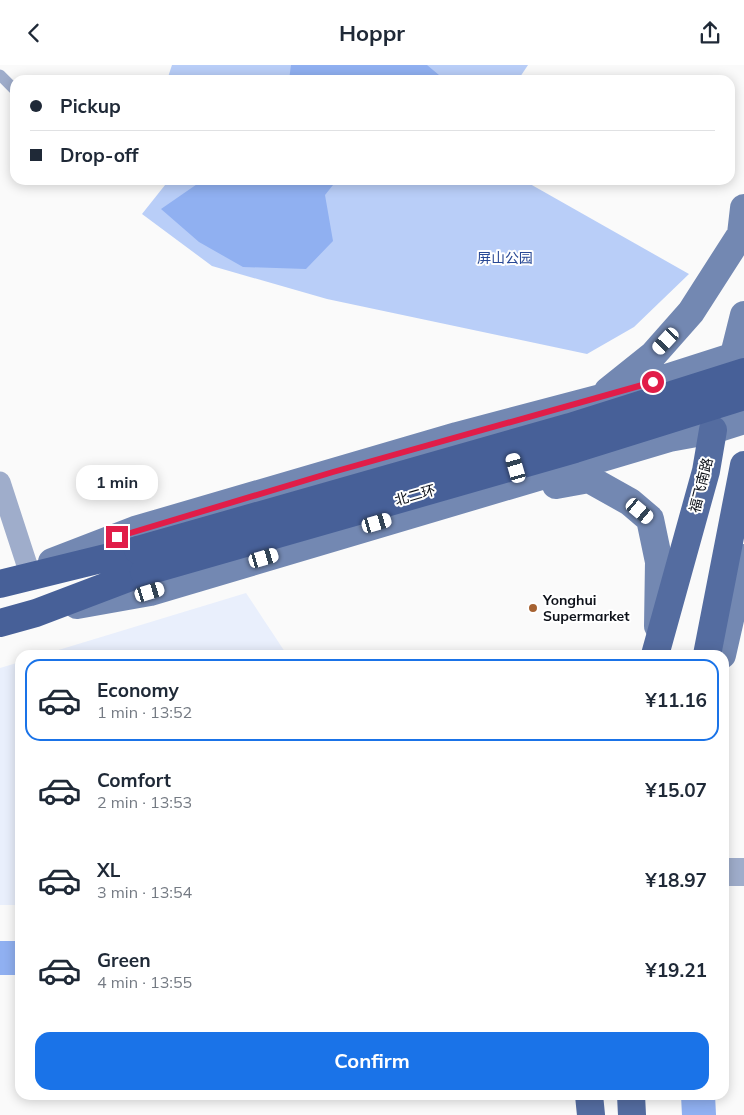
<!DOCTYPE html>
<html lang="en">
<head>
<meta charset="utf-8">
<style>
  :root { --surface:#fff; --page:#f6f6f7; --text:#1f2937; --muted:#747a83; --line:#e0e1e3; --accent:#1a73e8 }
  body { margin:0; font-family:Mulish,"Noto Sans SC",sans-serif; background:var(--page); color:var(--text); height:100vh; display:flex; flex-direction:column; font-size:19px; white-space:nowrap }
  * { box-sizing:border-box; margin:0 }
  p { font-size:16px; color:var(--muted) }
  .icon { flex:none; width:28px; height:28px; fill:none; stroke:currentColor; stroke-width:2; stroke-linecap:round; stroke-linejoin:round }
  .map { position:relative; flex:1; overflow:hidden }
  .drawer { position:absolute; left:15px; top:585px; width:714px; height:450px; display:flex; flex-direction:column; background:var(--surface); border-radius:15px; box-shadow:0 2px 12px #0003 }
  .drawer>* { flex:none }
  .banner { position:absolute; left:10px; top:10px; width:725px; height:110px; border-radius:15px; box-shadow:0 2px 12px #0003; display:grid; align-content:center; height:110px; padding:0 20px; background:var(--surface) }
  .end { position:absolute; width:22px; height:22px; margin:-11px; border:6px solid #e11d48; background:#fff; box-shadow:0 0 0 2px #fff }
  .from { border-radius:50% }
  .bubble { position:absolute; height:35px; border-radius:15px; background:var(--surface); box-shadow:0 2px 12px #0003; font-size:16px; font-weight:700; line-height:35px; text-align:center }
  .car { position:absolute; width:15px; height:30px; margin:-15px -8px; border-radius:6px; box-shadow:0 0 4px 1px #0007; background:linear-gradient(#fff 24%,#345 0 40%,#fff 0 76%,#345 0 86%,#fff 0) }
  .banner b { display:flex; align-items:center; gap:18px; height:48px; font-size:19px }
  .banner b+b { border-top:1px solid var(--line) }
  .banner i { width:12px; height:12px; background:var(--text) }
  ul { padding:9px 0 0; list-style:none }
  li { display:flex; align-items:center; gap:15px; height:82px; margin:0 10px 8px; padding:0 10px; border:2px solid transparent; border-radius:15px }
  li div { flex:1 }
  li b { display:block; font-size:19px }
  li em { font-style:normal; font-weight:700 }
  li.selected { border-color:var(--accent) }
  li>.icon { width:45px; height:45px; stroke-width:1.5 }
  .button { display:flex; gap:10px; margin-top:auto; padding:10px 20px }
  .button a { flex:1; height:58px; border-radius:15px; background:var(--accent); color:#fff; font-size:20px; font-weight:700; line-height:58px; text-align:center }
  header { display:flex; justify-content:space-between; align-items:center; height:65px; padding:0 20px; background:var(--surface); font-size:22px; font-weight:700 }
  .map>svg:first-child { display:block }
</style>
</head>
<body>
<header><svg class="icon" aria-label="back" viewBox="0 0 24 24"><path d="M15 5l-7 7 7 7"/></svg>Hoppr<svg class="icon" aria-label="share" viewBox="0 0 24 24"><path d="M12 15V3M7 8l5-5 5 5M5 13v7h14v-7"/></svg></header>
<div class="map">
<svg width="744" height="1050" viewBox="0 0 744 1050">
  <rect width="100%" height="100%" fill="#fafafa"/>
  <path fill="#e9effc" d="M246,528L287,590H42Z
    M20,597V840H0V603Z"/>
  <path fill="#b9cef8" d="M172,0H528L518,15H167Z
    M169,115H523L689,209L634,262L587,289L327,234L212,201L142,149Z"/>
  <path fill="#90b0f1" d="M291,0H427L445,15H289Z
    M203,115H337L325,130L333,176L306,204L243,202L199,177L161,144Z"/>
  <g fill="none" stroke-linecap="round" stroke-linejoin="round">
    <path stroke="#90b0f1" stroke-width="34" d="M0,893H20
      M698,1030L699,1050"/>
    <path stroke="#9fadcb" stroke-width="11" d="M0,10L15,25"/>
    <path stroke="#9fadcb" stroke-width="21" d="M0,417L29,506"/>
    <path stroke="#9fadcb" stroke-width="28" d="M724,807H744"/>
    <path stroke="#7388b2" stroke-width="28" d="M730,306L744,250
      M608,326L653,290L691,247L741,169L744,143
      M556,420L589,414L630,437L650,454L659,497L658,561
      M52,497L135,465L457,371L616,329L744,288
      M77,540L150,527L669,373L713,365L744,355
      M722,590L744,493"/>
    <path stroke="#546ca0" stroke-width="28" d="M655,590L706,406L713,365
      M707,590L744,400
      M589,1030L591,1050
      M631,1030L632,1050"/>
    <path stroke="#476098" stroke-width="28" d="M0,519L138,485
      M0,558L36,548L144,507"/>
    <path stroke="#476098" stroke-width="28" d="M138,485L570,362L744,307
      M144,507L575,384L744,331"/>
  </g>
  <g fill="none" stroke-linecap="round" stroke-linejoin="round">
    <path stroke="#e11d48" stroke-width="6" d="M117,472L333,407L653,317"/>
  </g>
  <circle fill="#a66232" stroke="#fff" stroke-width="2" cx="533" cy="543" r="5"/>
  <g text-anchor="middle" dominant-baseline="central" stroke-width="4" stroke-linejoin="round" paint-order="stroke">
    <g font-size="14" fill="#294995" stroke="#fff">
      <text x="505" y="193">屏山公园</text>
    </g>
    <g font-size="14" fill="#0d1119" stroke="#fff">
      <text transform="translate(701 420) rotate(-76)">福飞南路</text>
      <text transform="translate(415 430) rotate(-16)">北二环</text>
    </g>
    <g font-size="14" font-weight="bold" fill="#0d1119" stroke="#fff" text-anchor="start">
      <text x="543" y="535">Yonghui<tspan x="543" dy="16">Supermarket</tspan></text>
    </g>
  </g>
</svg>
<i class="end from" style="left:653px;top:317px"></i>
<i class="end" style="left:117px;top:472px"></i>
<div class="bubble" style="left:76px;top:400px;width:82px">1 min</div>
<i class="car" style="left:666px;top:276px;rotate:223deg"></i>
<i class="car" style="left:516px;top:403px;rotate:344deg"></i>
<i class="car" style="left:640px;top:446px;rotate:130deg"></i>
<i class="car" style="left:377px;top:458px;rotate:74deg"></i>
<i class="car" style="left:264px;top:493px;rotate:74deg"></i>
<i class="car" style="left:150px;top:527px;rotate:73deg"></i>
<div class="banner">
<b><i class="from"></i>Pickup</b>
<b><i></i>Drop-off</b>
</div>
<section class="drawer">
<ul>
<li class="selected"><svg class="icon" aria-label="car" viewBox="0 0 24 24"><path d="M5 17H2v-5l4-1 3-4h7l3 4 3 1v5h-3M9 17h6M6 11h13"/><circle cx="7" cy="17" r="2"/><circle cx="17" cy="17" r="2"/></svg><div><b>Economy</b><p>1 min · 13:52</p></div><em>¥11.16</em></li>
<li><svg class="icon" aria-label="car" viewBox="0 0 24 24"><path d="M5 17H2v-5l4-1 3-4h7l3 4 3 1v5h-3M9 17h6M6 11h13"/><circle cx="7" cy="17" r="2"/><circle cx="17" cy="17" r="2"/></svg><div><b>Comfort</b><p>2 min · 13:53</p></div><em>¥15.07</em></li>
<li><svg class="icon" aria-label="car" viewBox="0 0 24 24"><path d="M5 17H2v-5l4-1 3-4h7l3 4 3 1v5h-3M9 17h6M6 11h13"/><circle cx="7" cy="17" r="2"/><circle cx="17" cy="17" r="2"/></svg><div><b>XL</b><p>3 min · 13:54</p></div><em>¥18.97</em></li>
<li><svg class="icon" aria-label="car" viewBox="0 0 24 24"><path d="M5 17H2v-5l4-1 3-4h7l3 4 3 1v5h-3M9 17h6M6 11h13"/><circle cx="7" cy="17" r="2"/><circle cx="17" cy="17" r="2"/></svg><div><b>Green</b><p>4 min · 13:55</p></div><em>¥19.21</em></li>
</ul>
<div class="button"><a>Confirm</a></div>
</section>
</div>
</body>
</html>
